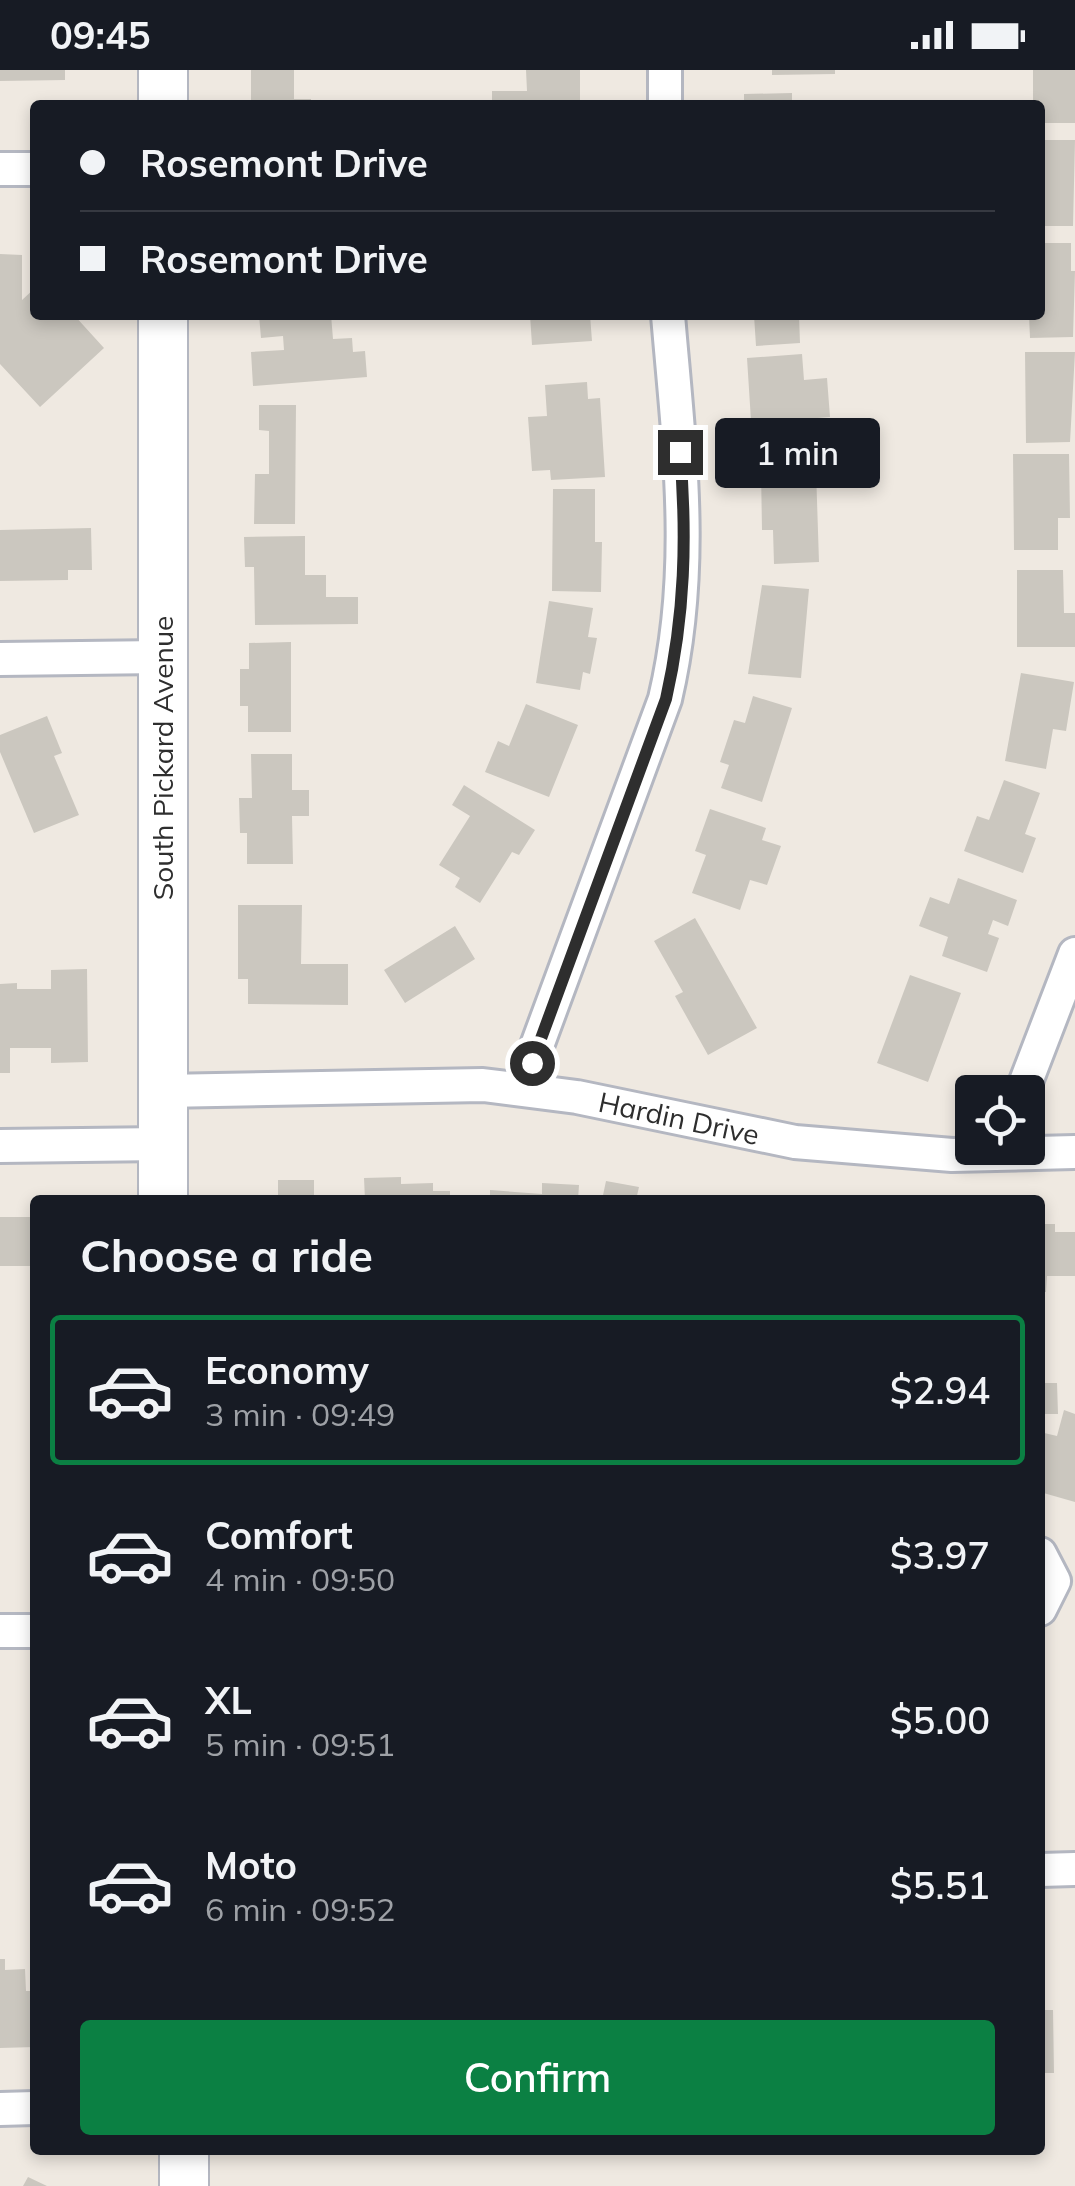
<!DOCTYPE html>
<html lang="en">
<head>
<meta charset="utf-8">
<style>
  :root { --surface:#171b24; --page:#242831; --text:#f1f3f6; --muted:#9ea1a6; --line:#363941; --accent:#0b8043 }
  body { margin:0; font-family:Mulish,sans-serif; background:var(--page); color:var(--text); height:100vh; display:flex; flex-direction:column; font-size:38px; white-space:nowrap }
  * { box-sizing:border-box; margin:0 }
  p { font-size:32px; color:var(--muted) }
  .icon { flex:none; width:55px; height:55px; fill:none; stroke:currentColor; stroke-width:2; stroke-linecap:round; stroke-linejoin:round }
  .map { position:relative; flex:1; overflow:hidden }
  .sheet { position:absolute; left:30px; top:1125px; width:1015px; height:960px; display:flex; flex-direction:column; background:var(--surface); border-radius:10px; box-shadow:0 5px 15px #0003 }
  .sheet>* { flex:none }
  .guide { position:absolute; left:30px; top:30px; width:1015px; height:220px; border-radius:10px; box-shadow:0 5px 15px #0003; display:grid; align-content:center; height:220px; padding:0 50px; background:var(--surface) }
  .buttons { position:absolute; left:955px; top:1005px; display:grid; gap:20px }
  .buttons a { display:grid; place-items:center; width:90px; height:90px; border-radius:10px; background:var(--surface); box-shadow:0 5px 15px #0003; font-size:50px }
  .end { position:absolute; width:45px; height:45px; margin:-22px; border:12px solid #2e2e2e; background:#fff; box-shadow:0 0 0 5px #fff }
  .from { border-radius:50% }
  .bubble { position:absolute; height:70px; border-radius:10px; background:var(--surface); box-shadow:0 5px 15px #0003; font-size:32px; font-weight:600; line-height:70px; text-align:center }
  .guide b { display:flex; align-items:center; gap:35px; height:95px; font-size:38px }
  .guide b+b { border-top:2px solid var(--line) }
  .guide i { width:25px; height:25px; background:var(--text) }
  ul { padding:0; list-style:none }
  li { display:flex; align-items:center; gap:30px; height:150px; margin:0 20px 15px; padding:0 30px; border:5px solid transparent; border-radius:10px }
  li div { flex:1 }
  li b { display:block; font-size:38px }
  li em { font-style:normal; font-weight:600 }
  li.current { border-color:var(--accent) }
  li>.icon { width:90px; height:90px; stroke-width:1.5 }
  h2 { padding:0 50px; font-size:45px; line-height:120px }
  .button { display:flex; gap:20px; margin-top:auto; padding:20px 50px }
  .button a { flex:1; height:115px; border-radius:10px; background:var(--accent); color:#fff; font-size:40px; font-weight:600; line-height:115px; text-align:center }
  .status { display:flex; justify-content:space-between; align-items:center; height:70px; padding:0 50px; background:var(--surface); direction:ltr }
  .status svg { height:28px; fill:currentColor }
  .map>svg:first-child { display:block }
</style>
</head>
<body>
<div class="status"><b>09:45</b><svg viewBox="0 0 49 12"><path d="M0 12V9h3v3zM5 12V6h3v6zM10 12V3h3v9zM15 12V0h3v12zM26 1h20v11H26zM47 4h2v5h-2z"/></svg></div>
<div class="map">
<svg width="1075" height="2116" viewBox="0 0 1075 2116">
  <rect width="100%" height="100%" fill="#efe9e1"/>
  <path fill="#cbc7bf" d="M0,0H65V10L0,11Z
    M251,0H294V29H311V35H251Z
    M526,0H580V35H492V21H527Z
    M772,0H835V4L772,5Z
    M1033,0H1075V53H1040V35H1033Z
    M792,23V35H744V24Z
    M1040,70H1075L1073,156H1040Z
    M1040,173H1071V201H1075L1073,267L1030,268L1029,245H1040Z
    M0,184L22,185V230L35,218V245H74L104,278L40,337L0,294Z
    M259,245H331L333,269L352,268L353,282L365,281L367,307L253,316L251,282L284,280L283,266L261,268Z
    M530,245H590L592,271L532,275Z
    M754,245H799L800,273L756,276Z
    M1025,282H1075L1070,372L1026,373Z
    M802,284L804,310L827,308L830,347L806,349L808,378L753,382L747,288Z
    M587,312L588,329L600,328L605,407L551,410L550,400L532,401L528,347L547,346L545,315Z
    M259,335H296L295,454H254L255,404H269V361L259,360Z
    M1013,384H1069L1070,448H1058V480H1014Z
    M816,400L819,492L774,494L773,460H762L761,401Z
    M553,419H595V472H602L601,522L552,521Z
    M91,458L92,500H68V510L0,511V460Z
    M305,466V505H326V527H358V554L255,555L254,497H245L244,467Z
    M1017,500H1063L1064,543H1075V577H1017Z
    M762,515L809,519L801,608L748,604Z
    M549,531L593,538L588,567L597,568L590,604L583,602L580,620L536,613Z
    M291,572V662H248V636H240V599H249V573Z
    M1021,603L1074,612L1066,661L1053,659L1046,699L1005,691Z
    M753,626L792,638L762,732L721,718L729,695L720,692L734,650L745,653Z
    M526,634L578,655L549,727L485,702L498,671L509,676Z
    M47,646L62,683L54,686L79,745L34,763L0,682V665Z
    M251,684H292V720H309V746H292L293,794H247V763H240L239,728H252Z
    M1004,710L1040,723L1025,764L1036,768L1023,803L964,781L977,746L989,750Z
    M464,715L535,760L519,785L512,782L480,833L455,817L460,808L439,795L470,746L452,735Z
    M710,739L766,758L762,770L781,776L767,815L750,810L740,840L692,823L706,785L695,781Z
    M958,808L1017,830L1008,856L993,850L988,864L999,868L987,902L942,886L948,867L919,856L930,827L949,834Z
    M238,835H302L301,894H348V935L248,934V909H238Z
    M695,848L757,958L708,985L675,926L683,922L654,871Z
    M455,856L475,889L405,933L384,900Z
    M87,899L88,992L51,993V978H10V1003H0V914L17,913V919H51V900Z
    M910,905L961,923L928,1012L877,993Z
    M401,1107V1114L433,1113V1121H450V1130H365L364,1108Z
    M278,1110H314V1130H278Z
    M606,1111L639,1117L636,1130H602Z
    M542,1113L579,1115L578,1130H490V1120L542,1124Z
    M0,1147H35V1196H0Z
    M1040,1154H1055V1162H1075V1206H1047L1046,1222H1040Z
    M1040,1313H1057L1058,1344H1045V1358H1040Z
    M1064,1340L1075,1344V1432L1040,1422V1362L1057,1366Z
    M0,1889H5V1900L25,1899L26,1921H35V1977L0,1978Z
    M1040,1940H1053L1054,2003H1040Z
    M28,2107L47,2116H23Z"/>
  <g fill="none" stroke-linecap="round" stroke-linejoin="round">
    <defs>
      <path id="street" d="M665,0V35
        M0,99H35
        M0,589L162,587
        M521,1019L665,629C696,498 679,377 668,245
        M163,1021L483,1015L577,1027L795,1072L952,1085L1075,1082
        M1022,1022L1075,884
        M0,1076L163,1074
        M1040,1484L1054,1511L1040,1539
        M0,1561H35
        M1040,1800L1075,1799
        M0,2039L35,2038"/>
      <path id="secondary" d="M163,0V35
        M163,1130V245
        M184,2080V2116"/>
    </defs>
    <use href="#street" stroke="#b4b7c1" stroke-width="38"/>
    <use href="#secondary" stroke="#b4b7c1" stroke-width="52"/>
    <use href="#street" stroke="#fff" stroke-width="32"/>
    <use href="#secondary" stroke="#fff" stroke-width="48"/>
  </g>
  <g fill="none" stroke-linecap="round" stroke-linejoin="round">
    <path stroke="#2e2e2e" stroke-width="12" d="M532,993L666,629C685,545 687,467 680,382"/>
  </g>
  <g text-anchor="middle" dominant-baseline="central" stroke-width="9" stroke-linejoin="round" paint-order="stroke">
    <g font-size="28" fill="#2e2e2e" stroke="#fff">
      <text transform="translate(162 688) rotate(-90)">South Pickard Avenue</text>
      <text transform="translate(679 1048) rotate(12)">Hardin Drive</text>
    </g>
  </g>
</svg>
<div class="buttons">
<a><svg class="icon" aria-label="locate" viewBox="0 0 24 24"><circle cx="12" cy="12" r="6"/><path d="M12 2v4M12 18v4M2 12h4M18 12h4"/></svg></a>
</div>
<i class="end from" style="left:532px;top:993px"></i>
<i class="end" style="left:680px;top:382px"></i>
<div class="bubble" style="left:715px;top:348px;width:165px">1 min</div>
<div class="guide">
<b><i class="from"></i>Rosemont Drive</b>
<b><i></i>Rosemont Drive</b>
</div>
<section class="sheet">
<h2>Choose a ride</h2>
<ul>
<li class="current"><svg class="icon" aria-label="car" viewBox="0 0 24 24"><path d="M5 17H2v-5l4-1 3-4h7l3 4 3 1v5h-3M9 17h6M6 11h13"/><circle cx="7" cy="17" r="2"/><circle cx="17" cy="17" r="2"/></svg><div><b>Economy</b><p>3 min · 09:49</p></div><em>$2.94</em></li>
<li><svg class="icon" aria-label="car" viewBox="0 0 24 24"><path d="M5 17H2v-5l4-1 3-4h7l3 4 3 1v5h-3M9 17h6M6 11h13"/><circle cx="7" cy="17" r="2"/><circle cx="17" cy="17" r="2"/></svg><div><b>Comfort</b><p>4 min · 09:50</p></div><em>$3.97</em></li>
<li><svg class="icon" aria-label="car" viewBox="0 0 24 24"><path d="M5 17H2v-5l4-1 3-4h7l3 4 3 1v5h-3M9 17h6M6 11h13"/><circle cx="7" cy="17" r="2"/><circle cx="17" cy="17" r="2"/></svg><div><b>XL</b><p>5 min · 09:51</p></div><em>$5.00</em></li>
<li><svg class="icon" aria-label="car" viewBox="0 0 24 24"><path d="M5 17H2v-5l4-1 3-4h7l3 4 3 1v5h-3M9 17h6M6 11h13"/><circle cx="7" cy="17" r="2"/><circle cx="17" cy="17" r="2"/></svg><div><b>Moto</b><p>6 min · 09:52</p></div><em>$5.51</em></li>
</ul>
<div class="button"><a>Confirm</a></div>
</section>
</div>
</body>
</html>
